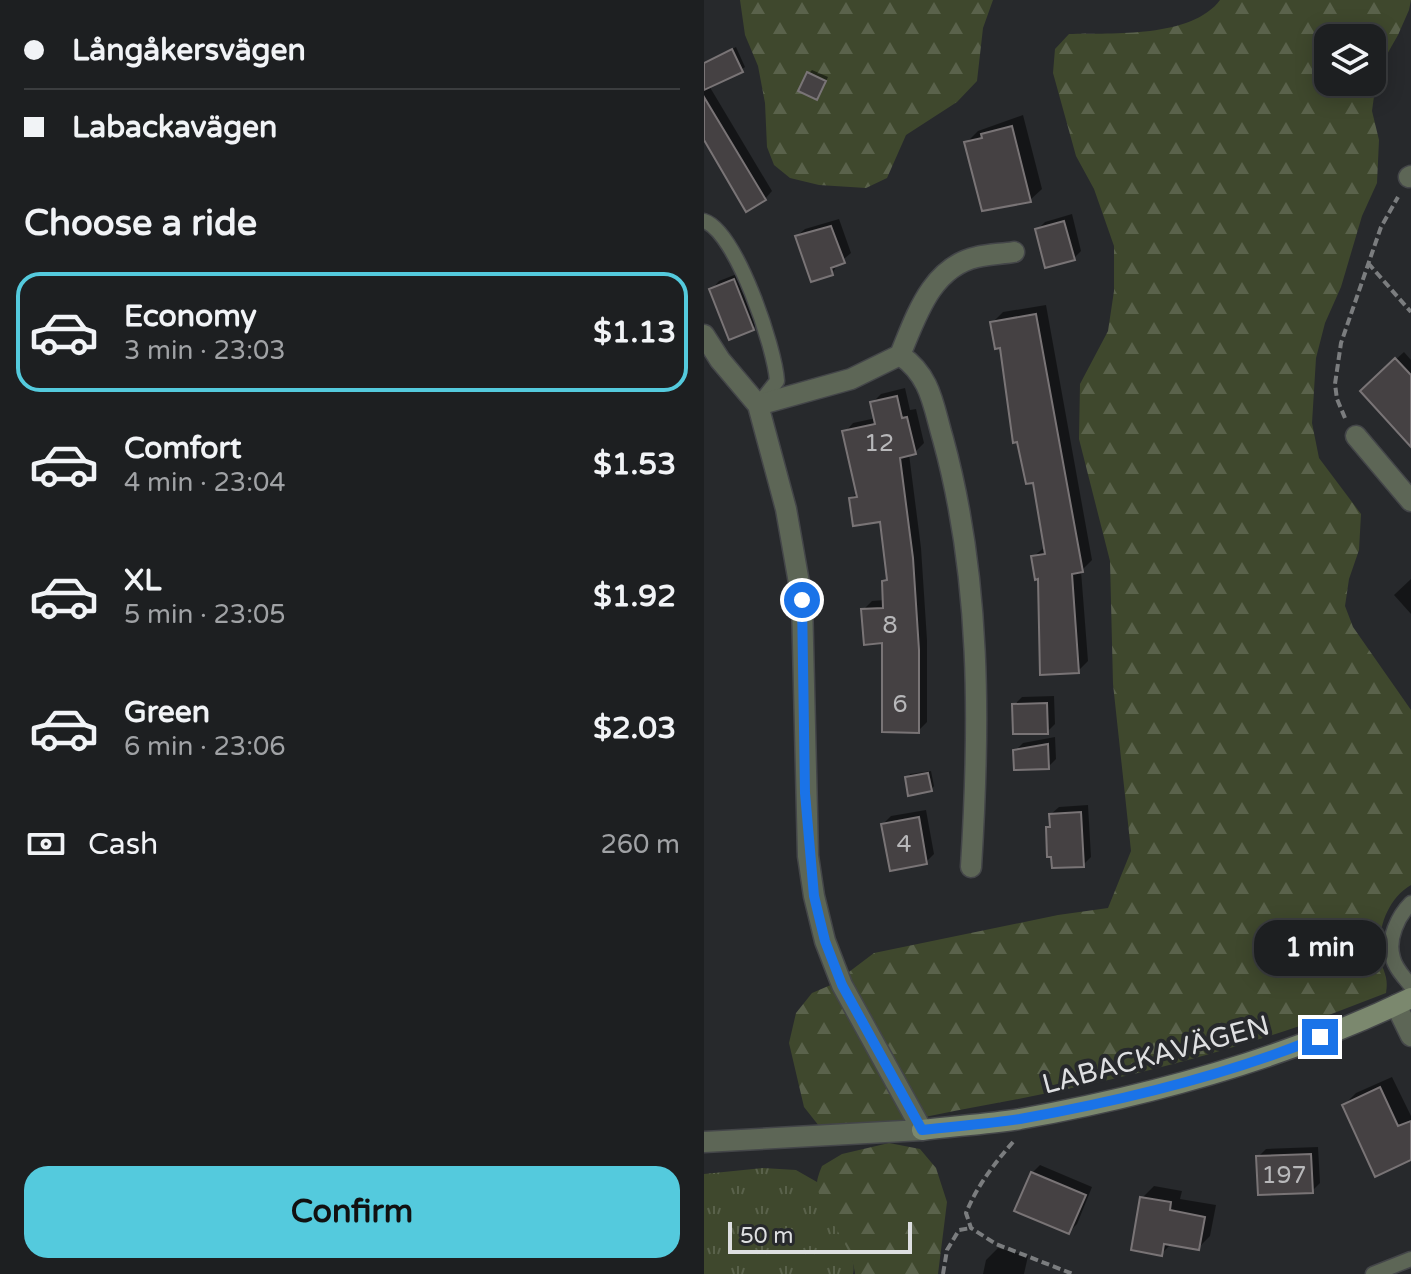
<!DOCTYPE html>
<html lang="en">
<head>
<meta charset="utf-8">
<style>
  :root { --surface:#1d1f21; --page:#2a2c2e; --text:#f1f3f6; --muted:#a0a2a5; --line:#3b3d3f; --accent:#54cadd }
  body { margin:0; font-family:"Varela Round",sans-serif; background:var(--page); color:var(--text); height:100vh; display:flex; flex-direction:column; font-size:30px; white-space:nowrap }
  * { box-sizing:border-box; margin:0 }
  p { font-size:26px; color:var(--muted) }
  .icon { flex:none; width:44px; height:44px; fill:none; stroke:currentColor; stroke-width:2; stroke-linecap:round; stroke-linejoin:round }
  .map { position:relative; flex:1; overflow:hidden }
  .details { display:flex; flex-direction:column; background:var(--surface); width:704px }
  .details>* { flex:none }
  .banner { display:grid; align-content:center; height:176px; padding:0 24px; background:var(--surface) }
  .buttons { position:absolute; left:610px; top:24px; display:grid; gap:16px }
  .buttons a { display:grid; place-items:center; width:72px; height:72px; border-radius:16px; background:var(--surface); box-shadow:0 4px 20px #0003,0 0 0 2px var(--line); font-size:40px }
  .scale { position:absolute; left:24px; bottom:20px; width:184px; box-sizing:border-box; padding-left:8px; border:4px solid #dedfe1; border-top:0; font-size:22px; line-height:28px; white-space:nowrap; color:#dedfe1; -webkit-text-stroke:6px #27292c; paint-order:stroke }
  .end { position:absolute; width:36px; height:36px; margin:-18px; border:10px solid #1a73e8; background:#fff; box-shadow:0 0 0 4px #fff }
  .from { border-radius:50% }
  .bubble { position:absolute; height:56px; border-radius:24px; background:var(--surface); box-shadow:0 4px 20px #0003,0 0 0 2px var(--line); font-size:26px; font-weight:700; line-height:56px; text-align:center }
  .banner b { display:flex; align-items:center; gap:28px; height:76px; font-size:30px }
  .banner b+b { border-top:2px solid var(--line) }
  .banner i { width:20px; height:20px; background:var(--text) }
  ul { padding:0; list-style:none }
  li { display:flex; align-items:center; gap:24px; height:120px; margin:0 16px 12px; padding:0 8px; border:4px solid transparent; border-radius:24px }
  li div { flex:1 }
  li b { display:block; font-size:30px }
  li em { font-style:normal; font-weight:700 }
  li.on { border-color:var(--accent) }
  li>.icon { width:72px; height:72px; stroke-width:1.5 }
  h2 { padding:0 24px; font-size:36px; line-height:96px }
  .pay { display:flex; align-items:center; gap:20px; height:88px; padding:0 24px; font-size:30px }
  .pay p { margin-inline-start:auto }
  .cta { display:flex; gap:16px; margin-top:auto; padding:16px 24px }
  .cta a { flex:1; height:92px; border-radius:24px; background:var(--accent); color:#111; font-size:32px; font-weight:700; line-height:92px; text-align:center }
  main { display:flex; flex:1; min-height:0 }
  .map>svg:first-child { display:block }
</style>
</head>
<body>
<main>
<section class="details">
<div class="banner">
<b><i class="from"></i>Långåkersvägen</b>
<b><i></i>Labackavägen</b>
</div>
<h2>Choose a ride</h2>
<ul>
<li class="on"><svg class="icon" aria-label="car" viewBox="0 0 24 24"><path d="M5 17H2v-5l4-1 3-4h7l3 4 3 1v5h-3M9 17h6M6 11h13"/><circle cx="7" cy="17" r="2"/><circle cx="17" cy="17" r="2"/></svg><div><b>Economy</b><p>3 min · 23:03</p></div><em>$1.13</em></li>
<li><svg class="icon" aria-label="car" viewBox="0 0 24 24"><path d="M5 17H2v-5l4-1 3-4h7l3 4 3 1v5h-3M9 17h6M6 11h13"/><circle cx="7" cy="17" r="2"/><circle cx="17" cy="17" r="2"/></svg><div><b>Comfort</b><p>4 min · 23:04</p></div><em>$1.53</em></li>
<li><svg class="icon" aria-label="car" viewBox="0 0 24 24"><path d="M5 17H2v-5l4-1 3-4h7l3 4 3 1v5h-3M9 17h6M6 11h13"/><circle cx="7" cy="17" r="2"/><circle cx="17" cy="17" r="2"/></svg><div><b>XL</b><p>5 min · 23:05</p></div><em>$1.92</em></li>
<li><svg class="icon" aria-label="car" viewBox="0 0 24 24"><path d="M5 17H2v-5l4-1 3-4h7l3 4 3 1v5h-3M9 17h6M6 11h13"/><circle cx="7" cy="17" r="2"/><circle cx="17" cy="17" r="2"/></svg><div><b>Green</b><p>6 min · 23:06</p></div><em>$2.03</em></li>
</ul>
<div class="pay"><svg class="icon" aria-label="cash" viewBox="0 0 24 24"><path d="M3 7h18v10H3z"/><circle cx="12" cy="12" r="2"/></svg>Cash<p>260 m</p></div>
<div class="cta"><a>Confirm</a></div>
</section>
<div class="map">
<svg width="707" height="1274" viewBox="0 0 707 1274">
  <defs>
    <pattern id="grass-tufts" width="24" height="20" patternUnits="userSpaceOnUse" patternTransform="scale(2)"><rect width="24" height="20" fill="#3f482d"/><path d="M3 7l-1-3M5 7V3M7 7l1-3M15 17l-1-3M17 17v-4M19 17l1-3" fill="none" stroke="#5a624b"/></pattern>
    <pattern id="forest-firs" width="22" height="20" patternUnits="userSpaceOnUse" patternTransform="scale(2)"><rect width="22" height="20" fill="#3f482d"/><path d="M5 1l3.5 6h-7zM16 11l3.5 6h-7z" fill="#5a624b"/></pattern>
  </defs>
  <rect width="100%" height="100%" fill="#27292c"/>
  <path fill="url(#grass-tufts)" d="M59,1168L92,1170L113,1182C115,1190 118,1199 121,1207C129,1226 154,1252 149,1274H0V1174Z"/>
  <path fill="url(#forest-firs)" fill-rule="evenodd" d="M36,0H289L279,28L273,81L253,102L202,135L183,178L162,188L115,185L86,178L70,165L63,147L61,103L54,66L41,35Z
    M516,0H707L705,10L694,35L682,56L671,89L668,111L675,140L673,183L658,216L637,287L621,323L612,358L608,423L615,458L657,514L655,550L645,579L641,606L649,627L707,710V885C683,899 673,930 676,956C678,972 685,974 682,993C642,1008 602,1025 562,1037C465,1068 366,1090 266,1108C217,1117 166,1131 115,1126L100,1107L85,1043L92,1013L108,993L129,984L170,953L354,915L404,908L427,851L409,684L406,561L375,439L376,384L404,331L410,291V246L390,189L372,156L349,73L351,49L365,34C408,33 488,38 516,0ZM624,38H668V82H624Z
    M185,1143L216,1149L232,1168L243,1202L234,1274H151C148,1241 117,1217 113,1184C113,1178 116,1171 118,1166L138,1154Z"/>
  <path fill="#0007" d="M32,47L41,67L37,70L6,61Z
    M108,70L124,77L116,94L105,73Z
    M4,84L68,191L61,199L0,137V86Z
    M319,115L338,189L326,200L262,143L274,131Z
    M368,214L377,251L370,258L333,230L341,222Z
    M135,219L147,253L135,263L128,273L93,236L101,229Z
    M38,272L57,321L49,328L8,289L15,281Z
    M342,305L388,560L377,571L384,661L374,671L329,557L342,546L331,481L298,346L289,322L299,312Z
    M700,352L707,360V445L666,383Z
    M201,388L206,410L212,409L220,443L211,452L205,454L217,548L223,640V722L214,731L180,641L159,610L168,601L181,600L180,582L185,576L178,520L147,498L154,492L141,432L149,423L172,418L168,403L177,394Z
    M707,579V614L690,595Z
    M350,696L351,724L343,732L310,705L318,697Z
    M351,737L352,759L344,767L311,751L319,743Z
    M227,771L230,786L227,790L203,778L206,774Z
    M384,805L387,857L379,865L344,828L347,824V814L355,807Z
    M222,810L230,854L222,862L179,824L187,816Z
    M688,1077L707,1116V1158L640,1105L652,1093Z
    M614,1147L616,1183L608,1191L554,1157L562,1149Z
    M336,1165L388,1187L373,1224L365,1232L328,1173Z
    M450,1186L478,1191L476,1199L512,1205L506,1236L494,1248L468,1243L457,1254L438,1198Z
    M294,1248L324,1256L320,1274H279L282,1260Z"/>
  <path fill="#454143" stroke="#797476" stroke-width="2" d="M28,49L39,72L0,90V63Z
    M103,72L122,81L113,100L94,91Z
    M0,97L62,200L42,212L0,140Z
    M308,126L327,202L278,211L260,142L278,138L277,134Z
    M360,221L371,260L341,268L331,229Z
    M127,226L141,263L127,268L129,275L107,282L91,236Z
    M30,279L50,330L25,340L5,289Z
    M332,314L379,572L368,574L375,673L336,675L334,579L331,580L327,556L341,554L329,483L322,484L313,442L309,443L296,348L291,349L286,322Z
    M691,358L707,375V447L656,391Z
    M193,396L198,418L203,417L212,454L196,458L209,558L215,650V733L178,732V643L160,645L157,609L179,608L178,581L183,580L176,522L149,526L145,498L153,497L138,431L171,424L166,402Z
    M343,703L344,734H309L308,704Z
    M344,744L345,769L310,770L309,750Z
    M224,773L228,791L204,796L201,777Z
    M377,812L380,867L348,868L347,857H343L342,827H346L345,814Z
    M215,817L223,864L186,871L177,824Z
    M676,1087L694,1126L707,1121V1160L671,1177L638,1105Z
    M607,1154L609,1193L554,1195L552,1156Z
    M327,1172L382,1195L365,1234L310,1211Z
    M436,1197L467,1202L466,1210L501,1217L495,1250L460,1244L458,1256L427,1250Z"/>
  <g fill="none" stroke-linecap="round" stroke-linejoin="round">
    <defs>
      <path id="lane" d="M0,221C32,231 71,348 73,381L54,405
        M707,903C694,916 683,939 689,958C691,968 701,978 707,986
        M669,1274L707,1259"/>
      <path id="street" d="M705,177L707,176
        M0,335L16,360L54,405L82,509L98,600L104,856L110,896L121,941L138,985L218,1130L0,1142
        M196,355C227,376 229,405 239,439C277,577 276,724 267,867
        M54,405L147,379L196,355C212,317 227,267 273,257C285,254 298,254 310,252
        M652,436L707,501
        M692,1005L707,1036"/>
      <path id="secondary" d="M218,1130C251,1126 284,1124 316,1119C449,1095 585,1057 707,998"/>
    </defs>
    <use href="#lane" stroke="#444649" stroke-width="17"/>
    <use href="#street" stroke="#444649" stroke-width="23"/>
    <use href="#secondary" stroke="#444649" stroke-width="23"/>
    <path stroke="#7b7d7f" stroke-width="4" stroke-dasharray="8 4" stroke-linecap="butt" d="M664,263L707,312
      M641,418L633,399L631,384L637,343L677,227L694,197
      M309,1142C290,1164 273,1186 262,1213L267,1228L292,1244L369,1274
      M239,1274L243,1250L255,1230L267,1228"/>
    <use href="#lane" stroke="#5d6656" stroke-width="14"/>
    <use href="#street" stroke="#5d6656" stroke-width="20"/>
    <use href="#secondary" stroke="#7b886e" stroke-width="20"/>
  </g>
  <g fill="none" stroke-linecap="round" stroke-linejoin="round">
    <path stroke="#1a73e8" stroke-width="10" d="M98,600L101,793L110,896L121,941L138,985L218,1130C251,1126 284,1124 316,1119C416,1101 521,1076 616,1037"/>
  </g>
  <g text-anchor="middle" dominant-baseline="central" stroke-width="8" stroke-linejoin="round" paint-order="stroke">
    <g font-size="24" fill="#b8b8ba">
      <text x="175" y="443">12</text>
      <text x="186" y="625">8</text>
      <text x="196" y="704">6</text>
      <text x="200" y="844">4</text>
      <text x="580" y="1175">197</text>
    </g>
    <g font-size="28" fill="#dedfe1" stroke="#27292c">
      <text transform="translate(452 1055) rotate(-15)">LABACKAVÄGEN</text>
    </g>
  </g>
</svg>
<div class="buttons">
<a><svg class="icon" aria-label="layers" viewBox="0 0 24 24"><path d="M12 4l9 5-9 5-9-5zM3 14l9 5 9-5"/></svg></a>
</div>
<div class="scale">50 m</div>
<i class="end from" style="left:98px;top:600px"></i>
<i class="end" style="left:616px;top:1037px"></i>
<div class="bubble" style="left:550px;top:920px;width:132px">1 min</div>
</div>
</main>
</body>
</html>
